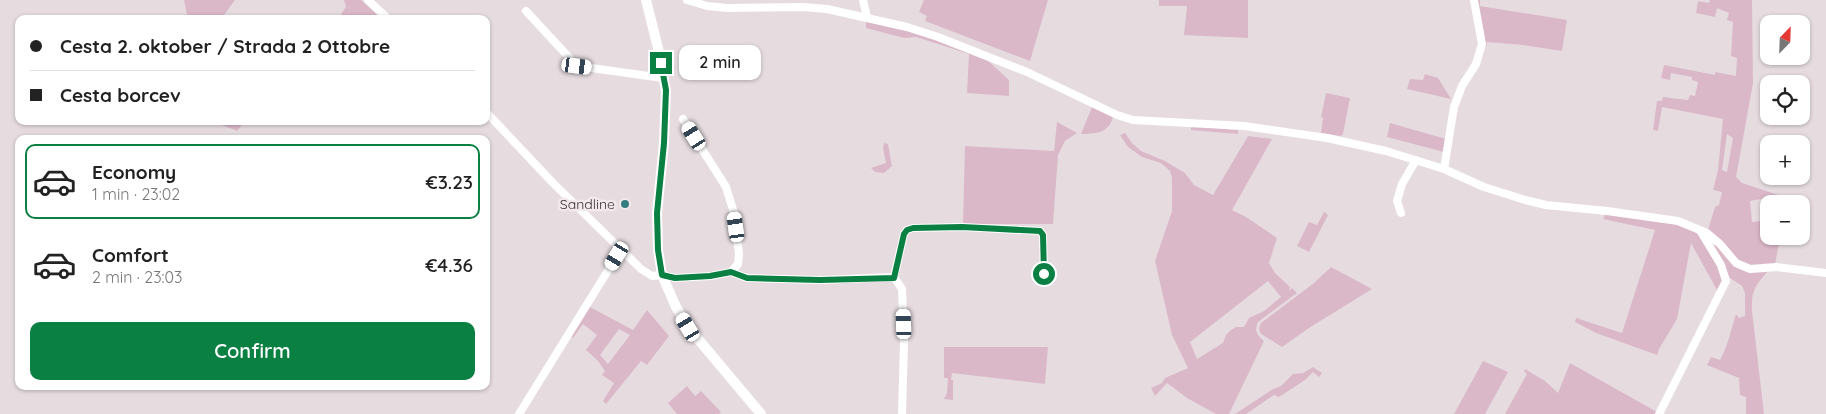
<!DOCTYPE html>
<html lang="en">
<head>
<meta charset="utf-8">
<style>
  :root { --surface:#fff; --page:#f2f2f2; --text:#222; --muted:#767676; --line:#e0e0e0; --accent:#0b8043 }
  body { margin:0; font-family:Quicksand,sans-serif; background:var(--page); color:var(--text); height:100vh; display:flex; flex-direction:column; font-size:19px; white-space:nowrap }
  * { box-sizing:border-box; margin:0 }
  p { font-size:16px; color:var(--muted) }
  .icon { flex:none; width:28px; height:28px; fill:none; stroke:currentColor; stroke-width:2; stroke-linecap:round; stroke-linejoin:round }
  .map { position:relative; flex:1; overflow:hidden }
  .drawer { position:absolute; left:15px; top:135px; width:475px; height:255px; display:flex; flex-direction:column; background:var(--surface); border-radius:10px; box-shadow:0 1px 4px #0004 }
  .drawer>* { flex:none }
  .hud { position:absolute; left:15px; top:15px; width:475px; height:110px; border-radius:10px; box-shadow:0 1px 4px #0004; display:grid; align-content:center; height:110px; padding:0 15px; background:var(--surface) }
  .needle { width:32px; rotate:23deg }
  .controls { position:absolute; left:1760px; top:15px; display:grid; gap:10px }
  .controls a { display:grid; place-items:center; width:50px; height:50px; border-radius:10px; background:var(--surface); box-shadow:0 1px 4px #0004; font-size:25px }
  .end { position:absolute; width:22px; height:22px; margin:-11px; border:6px solid #0b8043; background:#fff; box-shadow:0 0 0 2px #fff }
  .from { border-radius:50% }
  .bubble { position:absolute; height:35px; border-radius:10px; background:var(--surface); box-shadow:0 1px 4px #0004; font-size:16px; font-weight:600; line-height:35px; text-align:center }
  .car { position:absolute; width:15px; height:30px; margin:-15px -8px; border-radius:6px; box-shadow:0 0 4px 1px #0007; background:linear-gradient(#fff 24%,#345 0 40%,#fff 0 76%,#345 0 86%,#fff 0) }
  .hud b { display:flex; align-items:center; gap:18px; height:48px; font-size:19px }
  .hud b+b { border-top:1px solid var(--line) }
  .hud i { width:12px; height:12px; background:var(--text) }
  ul { padding:9px 0 0; list-style:none }
  li { display:flex; align-items:center; gap:15px; height:75px; margin:0 10px 8px; padding:0 5px; border:2px solid transparent; border-radius:10px }
  li div { flex:1 }
  li b { display:block; font-size:19px }
  li em { font-style:normal; font-weight:600 }
  li.on { border-color:var(--accent) }
  li>.icon { width:45px; height:45px; stroke-width:1.5 }
  .cta { display:flex; gap:10px; margin-top:auto; padding:10px 15px }
  .cta a { flex:1; height:58px; border-radius:10px; background:var(--accent); color:#fff; font-size:20px; font-weight:600; line-height:58px; text-align:center }
  .map>svg:first-child { display:block }
</style>
</head>
<body>
<div class="map">
<svg width="1826" height="414" viewBox="0 0 1826 414">
  <rect width="100%" height="100%" fill="#e6dce0"/>
  <path fill="#dbb8c8" fill-rule="evenodd" d="M184,0H235L221,19H188Z
    M344,0H361L382,19H349L341,14L346,7Z
    M924,0H1048L1030,61L925,21L927,16L919,12Z
    M1159,0H1248V38L1184,35L1187,6H1159Z
    M1477,0H1480V6L1567,20L1562,51L1523,45L1487,42L1486,47H1484Z
    M1710,0H1752L1753,83L1736,177L1742,183L1803,203L1801,207V204H1769V219L1766,198L1750,201L1752,222L1769,220V236H1783L1778,248L1775,265C1768,265 1758,267 1751,266C1737,264 1721,239 1708,230L1715,207L1719,205L1722,192L1713,190L1718,170L1723,119L1662,107L1658,131L1653,130L1657,101H1662L1663,97L1688,100L1690,95L1695,96L1698,82L1692,80V77L1671,73L1670,80L1661,78L1664,65L1715,75V72L1736,76L1737,58L1731,56L1733,22L1727,20L1729,13L1717,8L1715,17L1696,13L1698,1L1709,3ZM1727,134L1733,138L1727,172L1722,170Z
    M866,21L900,29L948,43L985,58L1009,80V96L967,93L969,54L916,37L904,38L866,28Z
    M1425,74L1438,78L1451,99L1407,89L1410,79L1423,80Z
    M1326,93L1350,98L1343,134L1341,136L1321,133L1323,118L1321,117Z
    M1092,107L1113,116C1110,133 1095,134 1081,134Z
    M212,121H245L237,131Z
    M1057,122L1077,133L1065,141L1058,155L1053,224H963L965,146L1054,151Z
    M1390,123L1446,139L1444,152L1387,137Z
    M1191,126L1238,130V134L1191,130Z
    M1125,133L1132,143L1141,151L1165,161L1185,173L1194,185L1213,195L1248,136L1272,139L1232,210L1246,217L1277,238L1269,263L1275,273L1290,287L1289,291L1292,288L1297,293L1258,322C1254,331 1257,335 1264,341L1229,414H1216L1187,398L1167,383L1155,396L1151,388L1162,383L1165,378L1188,368L1172,335L1155,261L1172,211V178L1170,171L1161,163L1142,157L1128,147L1120,135ZM1268,281L1281,297L1264,311L1249,318L1244,327H1236L1231,330L1226,335L1223,343L1197,359L1190,342Z
    M884,143L888,144L892,166L884,173L875,172L871,168L886,163L883,148Z
    M1324,212L1328,215L1309,252L1297,246L1309,222L1317,225Z
    M1606,213C1627,216 1683,220 1697,233C1709,244 1718,265 1723,280L1718,292L1691,243L1677,319L1659,349L1657,355L1596,333L1575,322L1576,318L1622,333L1655,230L1603,219Z
    M1714,245H1716C1735,266 1736,274 1767,272C1755,286 1751,291 1752,311L1764,414H1746V397L1740,395L1739,378L1707,365L1711,357L1720,360C1728,346 1731,329 1736,314L1739,318L1745,316V293L1742,286L1730,278L1713,247Z
    M1331,267L1372,289L1309,328L1282,347L1261,334L1259,329L1261,323L1314,283Z
    M588,306L633,330L647,310L669,336L647,365L641,361L606,404L603,401L614,383L602,375L605,371L598,361L586,350L597,335L583,324L573,338L569,335ZM619,329L630,335L608,364L600,355Z
    M944,347H1048L1045,384L952,373L951,380H953V400L944,399L947,393L948,378H944Z
    M1483,361L1508,372L1485,414H1454Z
    M1570,363L1657,412L1656,414H1505L1527,374L1524,371L1525,369L1545,381L1558,393Z
    M1313,367L1322,373L1319,377L1313,372L1305,380L1279,397L1274,395L1246,414H1235L1273,389L1281,386L1293,374L1303,373Z
    M687,386L695,396L701,391L721,412L719,414H677L668,403Z"/>
  <g fill="none" stroke-linecap="round" stroke-linejoin="round">
    <path stroke="#fff" stroke-width="8" d="M368,0L388,19
      M687,0L707,6L727,8L803,7L827,9L907,27L938,37L1027,72L1117,115L1133,120L1244,126L1327,138L1386,151L1444,169L1484,187L1525,200L1546,205L1607,211L1678,221L1707,233L1720,244L1736,263L1750,269L1776,267L1826,273
      M863,0L867,17
      M526,11L577,66L663,78
      M486,112L553,183L641,269L652,276L662,275L675,278L711,276L731,272L738,264L739,254L734,213L726,187L683,119
      M1444,169L1454,107L1462,86L1476,64L1482,44L1474,0
      M1401,213L1397,201L1402,184L1416,160
      M731,272L747,278L821,280L894,277
      M519,414L617,256L618,247
      M902,414L904,342L902,289L894,277L904,234L907,230L913,228L962,227L1040,231L1043,235L1044,274
      M1659,414L1726,281L1721,265L1701,232"/>
    <path stroke="#fff" stroke-width="10" d="M646,0L658,48L666,91L664,143L657,213L658,250L662,275L676,307L688,327L761,414"/>
  </g>
  <g fill="none" stroke-linecap="round" stroke-linejoin="round">
    <path stroke="#0b8043" stroke-width="6" d="M661,63L666,90L664,143L657,213L658,250L662,275L675,278L710,276L731,272L747,278L820,280L894,278L904,234L907,230L913,228L962,227L1040,231L1043,235L1044,274"/>
  </g>
  <circle fill="#357e81" stroke="#f3e9ed" stroke-width="2" cx="625" cy="204" r="5"/>
  <g text-anchor="middle" dominant-baseline="central" stroke-width="5" stroke-linejoin="round" paint-order="stroke">
    <g font-size="14" fill="#373335" stroke="#f3e9ed" text-anchor="end">
      <text x="615" y="204">Sandline</text>
    </g>
  </g>
</svg>
<div class="controls">
<a><svg class="needle" viewBox="-14 -14 28 28"><path d="M0-13l5 13h-10z" fill="#e53935"/><path d="M0 13l5-13h-10z" fill="#767676"/></svg></a>
<a><svg class="icon" aria-label="locate" viewBox="0 0 24 24"><circle cx="12" cy="12" r="6"/><path d="M12 2v4M12 18v4M2 12h4M18 12h4"/></svg></a>
<a>+</a>
<a>−</a>
</div>
<i class="end from" style="left:1044px;top:274px"></i>
<i class="end" style="left:661px;top:63px"></i>
<div class="bubble" style="left:679px;top:45px;width:82px">2 min</div>
<i class="car" style="left:577px;top:66px;rotate:97deg"></i>
<i class="car" style="left:694px;top:136px;rotate:328deg"></i>
<i class="car" style="left:736px;top:227px;rotate:352deg"></i>
<i class="car" style="left:617px;top:256px;rotate:211deg"></i>
<i class="car" style="left:904px;top:324px;rotate:358deg"></i>
<i class="car" style="left:688px;top:327px;rotate:329deg"></i>
<div class="hud">
<b><i class="from"></i>Cesta 2. oktober / Strada 2 Ottobre</b>
<b><i></i>Cesta borcev</b>
</div>
<section class="drawer">
<ul>
<li class="on"><svg class="icon" aria-label="car" viewBox="0 0 24 24"><path d="M5 17H2v-5l4-1 3-4h7l3 4 3 1v5h-3M9 17h6M6 11h13"/><circle cx="7" cy="17" r="2"/><circle cx="17" cy="17" r="2"/></svg><div><b>Economy</b><p>1 min · 23:02</p></div><em>€3.23</em></li>
<li><svg class="icon" aria-label="car" viewBox="0 0 24 24"><path d="M5 17H2v-5l4-1 3-4h7l3 4 3 1v5h-3M9 17h6M6 11h13"/><circle cx="7" cy="17" r="2"/><circle cx="17" cy="17" r="2"/></svg><div><b>Comfort</b><p>2 min · 23:03</p></div><em>€4.36</em></li>
</ul>
<div class="cta"><a>Confirm</a></div>
</section>
</div>
</body>
</html>
